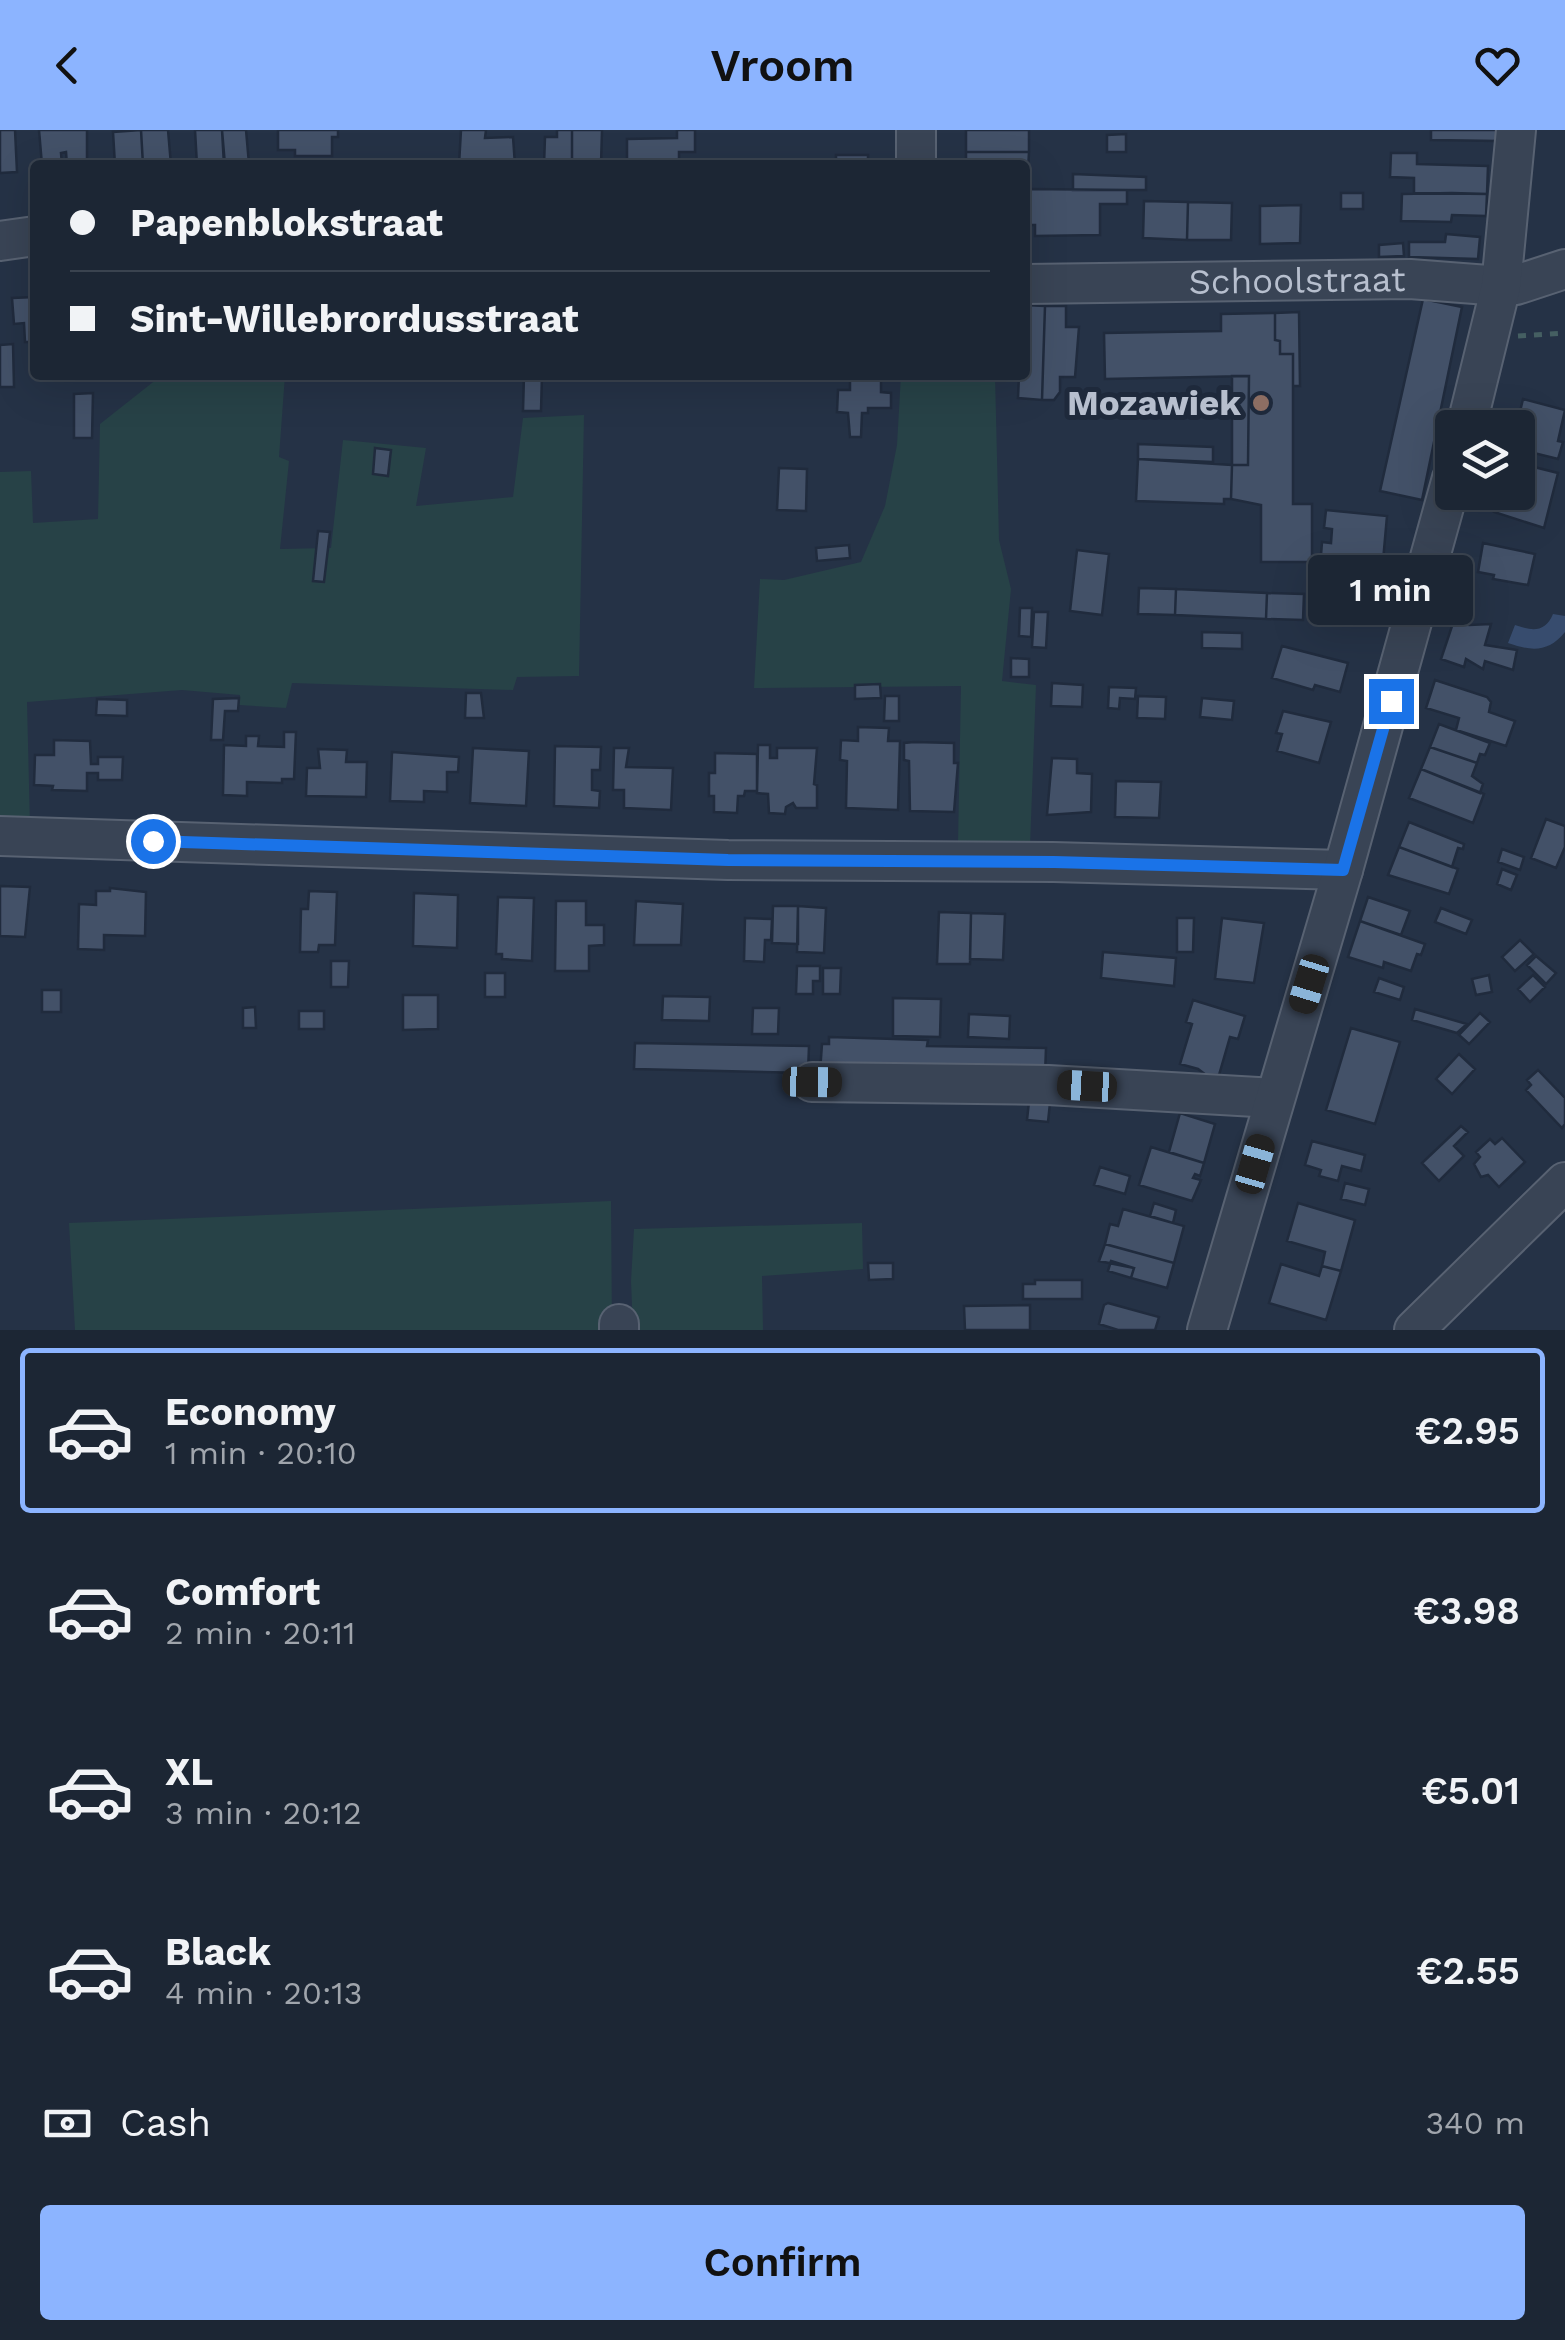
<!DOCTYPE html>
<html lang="en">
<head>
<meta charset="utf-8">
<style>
  :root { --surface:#1c2634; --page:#252e3c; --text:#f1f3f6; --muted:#a0a5ac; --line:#3a434f; --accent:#8cb4ff }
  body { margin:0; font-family:"Work Sans",sans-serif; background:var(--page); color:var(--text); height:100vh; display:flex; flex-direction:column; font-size:38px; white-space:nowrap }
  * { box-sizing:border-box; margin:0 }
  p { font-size:32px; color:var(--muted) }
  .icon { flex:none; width:55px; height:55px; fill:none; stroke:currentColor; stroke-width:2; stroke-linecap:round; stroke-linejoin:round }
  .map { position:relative; height:1200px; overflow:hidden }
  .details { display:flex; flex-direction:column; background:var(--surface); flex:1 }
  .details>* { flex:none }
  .hud { position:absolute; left:30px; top:30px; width:1000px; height:220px; border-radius:10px; box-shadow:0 10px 40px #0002,0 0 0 2px var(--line); display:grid; align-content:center; height:220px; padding:0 40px; background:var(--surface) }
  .fabs { position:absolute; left:1435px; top:280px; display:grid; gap:20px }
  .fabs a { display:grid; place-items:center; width:100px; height:100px; border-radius:10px; background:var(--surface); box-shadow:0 10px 40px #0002,0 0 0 2px var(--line); font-size:50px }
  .end { position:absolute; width:45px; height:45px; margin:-22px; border:12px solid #1a73e8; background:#fff; box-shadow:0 0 0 5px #fff }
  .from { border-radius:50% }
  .bubble { position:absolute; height:70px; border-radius:10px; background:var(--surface); box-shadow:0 10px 40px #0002,0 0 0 2px var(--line); font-size:32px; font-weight:600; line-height:70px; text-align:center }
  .car { position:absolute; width:30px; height:60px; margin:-30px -15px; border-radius:12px; box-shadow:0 0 8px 2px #0007; background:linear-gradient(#222 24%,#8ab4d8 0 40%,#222 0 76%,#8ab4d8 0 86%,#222 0) }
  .hud b { display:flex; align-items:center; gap:35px; height:95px; font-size:38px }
  .hud b+b { border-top:2px solid var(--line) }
  .hud i { width:25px; height:25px; background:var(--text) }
  ul { padding:18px 0 0; list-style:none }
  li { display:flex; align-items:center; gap:30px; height:165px; margin:0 20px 15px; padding:0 20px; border:5px solid transparent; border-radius:10px }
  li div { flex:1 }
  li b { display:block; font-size:38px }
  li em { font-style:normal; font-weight:600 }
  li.active { border-color:var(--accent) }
  li>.icon { width:90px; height:90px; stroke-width:1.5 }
  .pay { display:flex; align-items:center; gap:25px; height:110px; padding:0 40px; font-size:38px }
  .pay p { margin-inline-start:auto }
  .button { display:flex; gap:20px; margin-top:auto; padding:20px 40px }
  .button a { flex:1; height:115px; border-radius:10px; background:var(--accent); color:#111; font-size:40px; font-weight:600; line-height:115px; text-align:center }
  header { display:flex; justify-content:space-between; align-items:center; height:130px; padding:0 40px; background:var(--accent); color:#111; font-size:45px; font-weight:600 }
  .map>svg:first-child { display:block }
</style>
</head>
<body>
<header><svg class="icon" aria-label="back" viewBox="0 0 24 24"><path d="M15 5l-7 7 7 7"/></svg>Vroom<svg class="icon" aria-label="heart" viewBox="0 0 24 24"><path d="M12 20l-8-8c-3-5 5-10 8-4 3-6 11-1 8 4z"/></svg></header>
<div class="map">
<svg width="1565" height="1200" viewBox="0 0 1565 1200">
  <rect width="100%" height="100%" fill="#253246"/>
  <path fill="#274247" d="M162,245H285L279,327L289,331L280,419L331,418L343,310L426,318L416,376L513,367L523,288L584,285L579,546L517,547L513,560L292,553L286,578L239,575L240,565L182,560L27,572L30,696L0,686V342L31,341L33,393L98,389L100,294Z
    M901,245H995L999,410L1011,459L1002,551L1036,555L1030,717L958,714L961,556L754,558L760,449L784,450L861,432L885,376L897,315Z
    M611,1071L612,1200H75L69,1093Z
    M862,1093L863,1139L762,1146L763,1200H633L631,1151L634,1099Z"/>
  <path fill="#374c6e" d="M1553,484L1565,486V502C1548,523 1531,521 1508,513L1515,495C1532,501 1545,503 1553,484Z"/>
  <path fill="#435168" stroke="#202b3d" stroke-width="2.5" d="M0,0H15L17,42L0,43Z
    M39,0H87V35H67L66,22L61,23L62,35H42Z
    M141,0L143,35H115L113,2Z
    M141,0H168L171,35H143Z
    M195,0H222L224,35H197Z
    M222,0H246L249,34L225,35Z
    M278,0H338V7H332V26H295V20H278Z
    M461,0H486L485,8L513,7L515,35H459Z
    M557,0H572V35H544L545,7H557Z
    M572,0H602L601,35H572Z
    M677,0H695V22H679V35H627V9L677,8Z
    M966,0H1029V22H966Z
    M1431,0H1499L1498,11L1431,10Z
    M1126,4V22H1107V5Z
    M966,22H1029L1028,41L1025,45V35H966Z
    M1391,23H1417V34L1488,36L1487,64L1414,63V48L1390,47Z
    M836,25H868V35H836Z
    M1073,44L1146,47V60H1073Z
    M1028,59L1127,60V74H1100V105L1035,106V95H1025Z
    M1341,63H1363V79H1341Z
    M1452,63L1487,64L1486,86L1452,85L1451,92L1401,91L1402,64Z
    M1144,71L1188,72L1187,110L1143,108Z
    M1188,72L1232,73L1231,110H1187Z
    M1301,75L1300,113L1260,114V76Z
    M1446,104L1480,107L1478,129L1409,127V112H1445Z
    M1403,113L1404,126L1379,127V115Z
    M35,167V212H25L24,193L14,194L12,168Z
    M1423,169L1462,177L1422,370L1380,361Z
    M1025,175L1045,176L1042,270L1018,268L1019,245L1028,242Z
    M1045,176H1066V197H1079L1075,247H1060V262L1054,270H1042Z
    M1299,182L1300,256H1293V224H1280V211L1275,210V183Z
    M1275,183V210L1280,211V224H1293V374H1312V432H1261V375L1231,369L1232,335H1248L1249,246L1105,249L1104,203L1221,201V184Z
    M13,214L14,257H0V215Z
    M524,245H542L541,281H523Z
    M850,245H881V262L891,263V278H868V283H862L861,307H850L848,283L837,282L838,260H850Z
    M1232,246H1249L1248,335H1232Z
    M93,263L92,308H74V264Z
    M1523,269L1565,280L1558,311L1563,312L1558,329L1518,319L1516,298Z
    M1138,314L1213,317V332L1138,329Z
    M375,318L391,320L388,346L373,344Z
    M1138,329L1232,335L1231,369H1224V374L1136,371Z
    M1526,335L1558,343L1544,398L1494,382L1499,362H1518V346L1523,348Z
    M779,338L807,339L806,381L777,380Z
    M1326,380L1387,386L1383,431L1321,425L1322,412L1331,413L1332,399L1324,398Z
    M318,401L330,402L324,452L313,451Z
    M1483,413L1535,424L1528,455L1493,449L1494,445L1478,442Z
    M849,415L850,428L817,431L816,418Z
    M1077,420L1109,424L1102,485L1070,481Z
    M1139,458L1176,459L1175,485L1138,484Z
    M1176,459L1267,463L1266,489L1175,485Z
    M1267,463L1304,464L1303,490L1266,489Z
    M1020,478H1032L1031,507L1019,506Z
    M1034,482H1048L1046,518L1032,517Z
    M1454,490L1469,495L1491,494L1485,515L1517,520L1513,540L1485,531L1483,539L1466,529L1464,537L1441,529Z
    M1202,502L1242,503V519L1202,518Z
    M1282,516L1348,533L1340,562L1315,555L1313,560L1272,548Z
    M1011,528L1029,529V547H1011Z
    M1435,550L1487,567L1491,572L1489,582L1515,591L1506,616L1456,600L1459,588L1426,578Z
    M1052,553L1083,555L1082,577L1051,576Z
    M880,554L881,568L855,569V555Z
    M1109,557L1136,558L1135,569L1120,568L1119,579L1108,578Z
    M466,563H481L484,588H465Z
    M885,566H899V591H884Z
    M1138,566L1166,567L1165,589L1137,588Z
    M239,568L238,581H225L223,610H211L213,569Z
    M1202,568L1234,571L1232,590L1200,587Z
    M97,569L127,570V586L96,585Z
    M1283,581L1331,592L1319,633L1277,621L1282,604L1276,603Z
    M1439,594L1490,613L1485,625L1480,624L1477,633L1430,617Z
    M858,597L889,598L888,611H900L898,680L846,678L847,631L840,630L841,610L858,611Z
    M284,602H296L294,649H282V653L247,652V666L223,665L224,615L246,616V606H259L258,616L284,617Z
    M54,610L90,611L91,634H98V627H123L122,650H98V643H87V661L52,660L53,656L34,655L35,625H54Z
    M914,612L954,613V633H958L954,682L910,681L909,631L904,630V613Z
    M758,615H770V628H777V618H817L814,654L817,655V678H796L793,673L786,677L785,684L769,683L768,664L757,663Z
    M555,616L601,617L600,640H592V660L600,661L599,678L554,676Z
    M1430,617L1477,633L1472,646L1483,654L1480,663L1421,639Z
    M473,618L529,621L526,676L470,673Z
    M614,618H629L626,637L673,638L671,680L624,678V660H613Z
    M318,619L347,620L346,632H367L366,667L306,666L307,638H320Z
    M392,622L459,627L458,642H447V662L424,661V672L390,671Z
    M715,623L757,624V661H745L744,666H738L737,683L714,682V666H709V643H715Z
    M1052,628L1077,629V643L1092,644L1091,682L1047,685Z
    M1421,639L1484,664L1473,693L1409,668Z
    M1116,651L1161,652L1159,688L1115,687Z
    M1546,689L1565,696V717L1556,738L1531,728Z
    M1409,692L1464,714L1463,719L1458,718L1452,737L1399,717Z
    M1399,717L1458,739L1449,764L1388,745Z
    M1502,719L1524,727L1520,740L1498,732Z
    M1502,739L1517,745L1511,760L1497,754Z
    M0,756L30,757L25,807L0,806Z
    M110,758L146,762L145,806L104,805V820L78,819L79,774L96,775V761H110Z
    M309,761L337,762L335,815H319L318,822H300L301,779H308Z
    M414,763L458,765L457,818L413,816Z
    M498,767L534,768L532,831L502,829V824H496Z
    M1368,767L1410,781L1401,805L1360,791Z
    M556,771H586V795H604V815L589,816V841H555Z
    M636,771L683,774L681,815H634Z
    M773,776H798V814L772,813Z
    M798,776L826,778L824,823L797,822Z
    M1441,778L1472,790L1466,804L1435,792Z
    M939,782L971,783L970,834H937Z
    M971,783L1005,784L1003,830L970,829Z
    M745,788L772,789L771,810H765L764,832L744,831Z
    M1177,788H1194L1193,822H1177Z
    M1222,788L1264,793L1254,853L1215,849Z
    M1360,791L1425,814L1421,825L1417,824L1411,841L1384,832L1383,838L1348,827Z
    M1520,810L1534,824L1515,841L1502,827Z
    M1103,822L1176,828L1174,856L1101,848Z
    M1536,826L1556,843L1546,854L1527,835Z
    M331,831H349L348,857H331Z
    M797,836H820V851H813V864H796Z
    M823,838H841L840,864H823Z
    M485,843H505V867H485Z
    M1489,845L1492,862L1476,865L1472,849Z
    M1533,845L1545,857L1530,872L1518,859Z
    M1379,848L1404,857L1400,870L1374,862Z
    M42,860H61V882H42Z
    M403,865H438V899L403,900Z
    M663,866L710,867L709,891L662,890Z
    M893,868L941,869L940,907L893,906Z
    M1193,870L1245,886L1238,909L1230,907L1219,945H1206L1198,939L1180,934L1192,894L1186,892Z
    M255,877L256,898H243V878Z
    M753,878H779L778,904H752Z
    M1415,879L1467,894L1457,903L1412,890Z
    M299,881H324V899H299Z
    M1480,883L1490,892L1469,914L1459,905Z
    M969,884L1010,886L1009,909L968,907Z
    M1351,898L1400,912L1375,994L1326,980Z
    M829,907L928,910L927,916L1046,918L1045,945L820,942L822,914H829Z
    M635,913L809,916L808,943L634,939Z
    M1459,924L1475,939L1452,964L1436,949Z
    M1538,940L1565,968V994L1562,998L1526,960L1531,955L1527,950Z
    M1030,962L1051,964L1048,992L1027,990Z
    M1180,983L1215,994L1204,1033L1169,1022Z
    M1461,996L1468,1002L1454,1016L1464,1026L1439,1051L1422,1033Z
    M1502,1008L1525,1032L1499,1057L1488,1045L1481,1047L1474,1034L1480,1027L1476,1022L1490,1009L1495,1014Z
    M1312,1011L1365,1025L1361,1041L1342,1036L1338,1051L1319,1046L1321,1040L1305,1035Z
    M1151,1017L1204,1033L1200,1046L1195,1044L1193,1048L1201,1050L1192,1071L1139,1055Z
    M1100,1037L1130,1046L1125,1064L1094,1055Z
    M1345,1053L1369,1059L1365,1075L1341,1069Z
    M1154,1073L1176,1080L1173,1093L1150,1086Z
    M1298,1073L1355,1090L1341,1141L1322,1136L1325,1122L1287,1111Z
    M1123,1079L1184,1096L1174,1133L1105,1114L1110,1094L1118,1096Z
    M1105,1114L1174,1133L1167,1158L1131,1148L1134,1138L1099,1131Z
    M1111,1131L1134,1138L1131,1148L1108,1141Z
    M868,1133H893V1149L869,1150Z
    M1281,1134L1319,1146L1322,1136L1341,1141L1326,1190L1269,1173Z
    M1035,1150H1082V1169H1023V1154H1035Z
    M1108,1173L1159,1187L1155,1200H1118L1099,1194L1104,1175Z
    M1030,1175V1200H965L964,1176Z"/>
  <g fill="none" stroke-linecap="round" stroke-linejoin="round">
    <defs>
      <g id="minor">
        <path d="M916,35V0"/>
        <path d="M0,111L35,106"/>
        <path id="s1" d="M1025,154L1410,149L1501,156L1516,155L1565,139"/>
        <path d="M1466,298L1501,156L1516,0"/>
        <path d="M0,706L728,730L1053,732L1343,740"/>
        <path d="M812,952L1048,955L1274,968"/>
        <path d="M619,1194V1200"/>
        <path d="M1207,1200L1343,740L1452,348"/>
        <path d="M1414,1200L1565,1052"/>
      </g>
    </defs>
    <use href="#minor" stroke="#586272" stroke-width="42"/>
    <path stroke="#455f62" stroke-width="5" stroke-dasharray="8 8" stroke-linecap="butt" d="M1518,206L1565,203"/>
    <use href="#minor" stroke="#394455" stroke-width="38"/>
  </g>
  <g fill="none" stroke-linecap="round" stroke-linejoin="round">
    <path stroke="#1a73e8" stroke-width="12" d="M153,711L728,730L1054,732L1343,740L1391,571"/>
  </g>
  <circle fill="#8d6e63" stroke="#1e293b" stroke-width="4" cx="1261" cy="273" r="10"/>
  <g text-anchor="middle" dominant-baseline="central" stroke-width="10" stroke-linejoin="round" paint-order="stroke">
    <g font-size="35" fill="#b7bfce" stroke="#1e293b">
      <text stroke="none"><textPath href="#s1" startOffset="272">Schoolstraat</textPath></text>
    </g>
    <g font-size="35" font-weight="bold" fill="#b7bfce" stroke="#1e293b" text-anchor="end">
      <text x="1241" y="273">Mozawiek</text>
    </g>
  </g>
</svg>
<div class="fabs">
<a><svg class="icon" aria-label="layers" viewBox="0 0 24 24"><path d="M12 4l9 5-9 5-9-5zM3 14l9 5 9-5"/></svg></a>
</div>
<i class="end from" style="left:153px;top:711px"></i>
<i class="end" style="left:1391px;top:571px"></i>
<div class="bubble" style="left:1308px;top:425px;width:165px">1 min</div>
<i class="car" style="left:1309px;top:854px;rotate:197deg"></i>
<i class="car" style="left:812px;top:952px;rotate:91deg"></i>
<i class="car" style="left:1087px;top:956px;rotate:273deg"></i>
<i class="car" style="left:1255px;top:1034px;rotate:16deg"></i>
<div class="hud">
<b><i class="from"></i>Papenblokstraat</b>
<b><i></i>Sint-Willebrordusstraat</b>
</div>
</div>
<section class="details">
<ul>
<li class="active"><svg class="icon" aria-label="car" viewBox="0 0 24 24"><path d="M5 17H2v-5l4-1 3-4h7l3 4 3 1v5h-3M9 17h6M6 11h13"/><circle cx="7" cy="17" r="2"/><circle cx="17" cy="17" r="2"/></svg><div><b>Economy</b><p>1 min · 20:10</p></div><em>€2.95</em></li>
<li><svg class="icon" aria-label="car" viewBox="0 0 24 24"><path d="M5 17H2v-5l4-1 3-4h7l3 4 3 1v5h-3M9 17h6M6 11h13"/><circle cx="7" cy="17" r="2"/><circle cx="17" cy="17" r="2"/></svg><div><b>Comfort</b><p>2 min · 20:11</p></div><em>€3.98</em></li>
<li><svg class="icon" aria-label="car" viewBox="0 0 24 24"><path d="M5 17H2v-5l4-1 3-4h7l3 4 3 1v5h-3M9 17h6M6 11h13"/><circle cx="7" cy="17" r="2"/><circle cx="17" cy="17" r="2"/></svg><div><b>XL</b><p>3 min · 20:12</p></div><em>€5.01</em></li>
<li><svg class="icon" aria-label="car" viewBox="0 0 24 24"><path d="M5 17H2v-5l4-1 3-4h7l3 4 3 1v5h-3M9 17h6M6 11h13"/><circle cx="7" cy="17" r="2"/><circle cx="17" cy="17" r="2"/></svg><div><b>Black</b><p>4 min · 20:13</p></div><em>€2.55</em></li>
</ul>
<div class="pay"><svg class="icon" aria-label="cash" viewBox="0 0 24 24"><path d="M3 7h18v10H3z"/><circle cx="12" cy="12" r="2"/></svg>Cash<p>340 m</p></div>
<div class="button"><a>Confirm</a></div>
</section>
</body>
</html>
